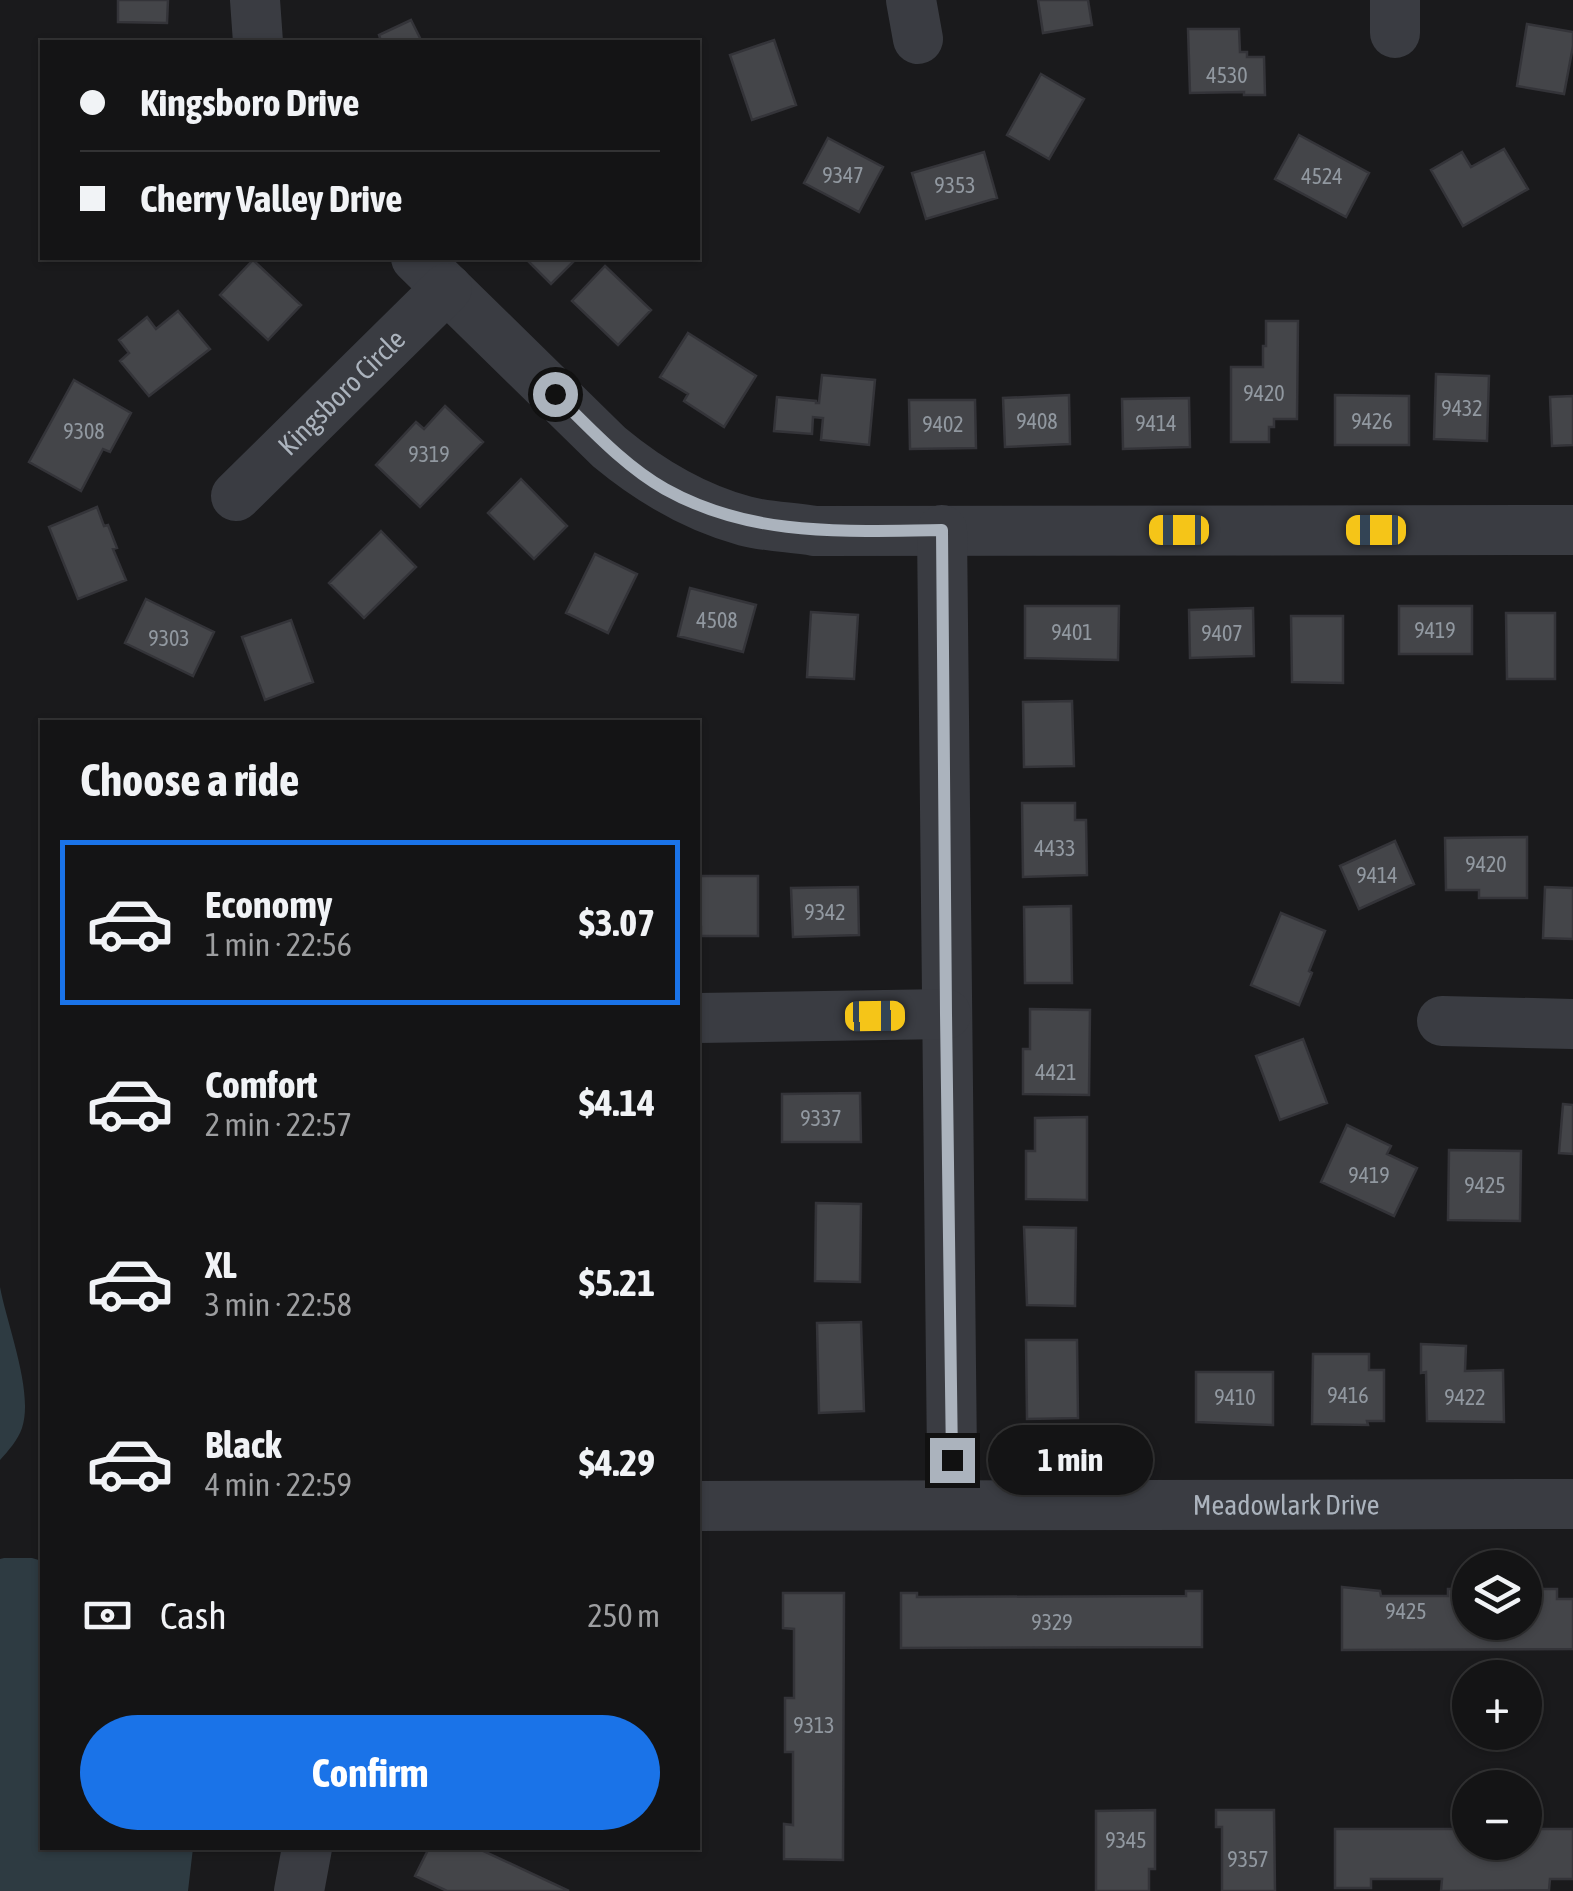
<!DOCTYPE html>
<html lang="en">
<head>
<meta charset="utf-8">
<style>
  :root { --surface:#141415; --page:#212122; --text:#f1f3f6; --muted:#9d9ea0; --line:#333334; --accent:#1a73e8 }
  body { margin:0; font-family:"Asap Condensed",sans-serif; background:var(--page); color:var(--text); height:100vh; display:flex; flex-direction:column; font-size:38px; white-space:nowrap }
  * { box-sizing:border-box; margin:0 }
  p { font-size:32px; color:var(--muted) }
  .icon { flex:none; width:55px; height:55px; fill:none; stroke:currentColor; stroke-width:2; stroke-linecap:round; stroke-linejoin:round }
  .map { position:relative; flex:1; overflow:hidden }
  .sheet { position:absolute; left:40px; top:720px; width:660px; height:1130px; display:flex; flex-direction:column; background:var(--surface); border-radius:0px; box-shadow:0 2px 8px #0004,0 0 0 2px var(--line) }
  .sheet>* { flex:none }
  .hud { position:absolute; left:40px; top:40px; width:660px; height:220px; border-radius:0px; box-shadow:0 2px 8px #0004,0 0 0 2px var(--line); display:grid; align-content:center; height:220px; padding:0 40px; background:var(--surface) }
  .buttons { position:absolute; left:1452px; top:1550px; display:grid; gap:20px }
  .buttons a { display:grid; place-items:center; width:90px; height:90px; border-radius:50%; background:var(--surface); box-shadow:0 2px 8px #0004,0 0 0 2px var(--line); font-size:50px }
  .end { position:absolute; width:45px; height:45px; margin:-22px; border:12px solid #abb3bd; background:#111; box-shadow:0 0 0 5px #111 }
  .from { border-radius:50% }
  .bubble { position:absolute; height:70px; border-radius:35px; background:var(--surface); box-shadow:0 2px 8px #0004,0 0 0 2px var(--line); font-size:32px; font-weight:700; line-height:70px; text-align:center }
  .car { position:absolute; width:30px; height:60px; margin:-30px -15px; border-radius:12px; box-shadow:0 0 8px 2px #0007; background:linear-gradient(#f5c518 24%,#345 0 40%,#f5c518 0 76%,#345 0 86%,#f5c518 0) }
  .hud b { display:flex; align-items:center; gap:35px; height:95px; font-size:38px }
  .hud b+b { border-top:2px solid var(--line) }
  .hud i { width:25px; height:25px; background:var(--text) }
  ul { padding:0; list-style:none }
  li { display:flex; align-items:center; gap:30px; height:165px; margin:0 20px 15px; padding:0 20px; border:5px solid transparent; border-radius:0px }
  li div { flex:1 }
  li b { display:block; font-size:38px }
  li em { font-style:normal; font-weight:700 }
  li.active { border-color:var(--accent) }
  li>.icon { width:90px; height:90px; stroke-width:1.5 }
  h2 { padding:0 40px; font-size:45px; line-height:120px }
  .pay { display:flex; align-items:center; gap:25px; height:110px; padding:0 40px; font-size:38px }
  .pay p { margin-inline-start:auto }
  .button { display:flex; gap:20px; margin-top:auto; padding:20px 40px }
  .button a { flex:1; height:115px; border-radius:60px; background:var(--accent); color:#fff; font-size:40px; font-weight:700; line-height:115px; text-align:center }
  .map>svg:first-child { display:block }
</style>
</head>
<body>
<div class="map">
<svg width="1573" height="1891" viewBox="0 0 1573 1891">
  <rect width="100%" height="100%" fill="#1a1a1c"/>
  <path fill="#2e3b42" d="M0,1287C7,1325 34,1392 22,1428C18,1440 8,1451 0,1460Z
    M4,1558H32L42,1561V1848H193L188,1891H0V1559Z"/>
  <path fill="#444549" stroke="#343439" stroke-width="2.5" d="M118,0H168L167,23L118,22Z
    M1038,0H1088L1092,25L1043,33Z
    M411,20L422,42H370L380,38L379,35Z
    M1527,24L1573,32V46L1564,94L1517,86Z
    M1188,29H1239L1240,52H1247V57H1264L1265,95H1244V92L1190,93Z
    M774,40L796,105L752,120L730,55Z
    M1041,74L1084,99L1049,159L1007,135Z
    M1299,135L1369,173L1346,217L1275,179Z
    M828,138L883,167L859,212L804,183Z
    M1504,149L1528,189L1463,226L1431,170L1462,152L1471,167Z
    M984,152L997,198L926,219L912,173Z
    M529,258H577L551,284L527,260Z
    M253,260L301,305L268,340L220,295Z
    M605,266L651,310L618,345L572,301Z
    M178,311L210,349L149,396L120,361L129,353L119,340L147,317L156,329Z
    M1266,321H1298L1297,419H1274V427H1269V442H1231V367H1263V346H1266Z
    M688,333L756,376L724,427L684,401L688,394L660,377Z
    M1436,374L1489,376L1487,441L1434,439Z
    M822,375L875,380L869,445L821,440L823,418L813,417L812,434L774,431L777,397L816,401V403H819Z
    M74,380L131,413L110,452L103,449L81,491L29,462Z
    M1069,395L1070,444L1005,447L1003,398Z
    M1335,395L1409,396V445H1335Z
    M1573,396V445L1552,446L1550,397Z
    M1189,398L1190,447L1123,449L1122,399Z
    M909,400H975L976,448L910,449Z
    M445,406L483,442L420,507L376,465L416,422L424,429Z
    M521,479L567,526L534,559L488,513Z
    M97,507L104,526L108,525L117,548L113,549L126,580L78,599L49,527Z
    M381,531L416,567L364,618L329,583Z
    M595,554L637,574L608,633L566,613Z
    M690,588L756,605L743,652L678,636Z
    M146,599L214,632L193,676L125,643Z
    M1025,606H1119L1118,660L1025,658Z
    M1399,606H1472V654H1399Z
    M1253,608L1254,656L1190,658L1189,610Z
    M811,612L858,615L854,679L807,677Z
    M1506,613H1555V679H1507Z
    M1291,616H1343V683L1292,682Z
    M291,620L313,682L265,700L242,637Z
    M1072,701L1074,766L1024,767L1023,702Z
    M1022,803H1075V820H1086L1087,875L1023,877Z
    M1527,837V898H1479V890H1446L1445,838Z
    M1395,841L1414,884L1359,909L1340,866Z
    M698,876H758V936H701V927H698Z
    M858,887L859,935L793,937L791,888Z
    M1545,887L1573,888V939L1543,938Z
    M1071,906L1072,983H1025L1024,907Z
    M1281,913L1325,931L1309,971L1312,973L1299,1005L1251,985Z
    M1030,1009L1090,1010L1089,1095L1023,1094V1049H1030Z
    M1303,1039L1327,1103L1280,1120L1256,1056Z
    M860,1093L861,1142H782V1094Z
    M1563,1104L1573,1105V1154L1559,1153Z
    M1087,1117V1200L1026,1199V1151H1035V1118Z
    M1347,1125L1391,1146L1387,1154L1417,1168L1394,1216L1321,1182Z
    M1449,1150L1521,1151L1520,1221L1448,1220Z
    M816,1203L861,1204L860,1282L815,1281Z
    M1024,1227L1076,1228L1075,1306L1027,1305Z
    M861,1322L864,1411L819,1413L817,1323Z
    M1026,1340H1077L1078,1418L1027,1419Z
    M1421,1344L1466,1346L1465,1371L1503,1370L1504,1422L1427,1421L1426,1372L1421,1373Z
    M1313,1354H1369V1370H1384V1421H1367L1368,1425L1312,1424Z
    M1196,1372H1273V1425L1196,1422Z
    M1342,1587L1380,1591L1381,1596H1448V1589H1470V1622H1525V1589H1557V1599H1573V1649L1342,1650Z
    M1186,1591H1202V1647L901,1648V1593H917V1597L1186,1596Z
    M783,1593H844L843,1860L784,1859V1824L793,1825V1752H785V1698H794V1629L783,1628Z
    M1155,1810V1869H1149V1891H1096V1811Z
    M1216,1810H1274L1275,1891H1222V1827H1216Z
    M1335,1829H1470V1842H1525V1829H1573V1879H1550L1549,1890L1441,1891L1442,1879H1371V1888H1335Z
    M429,1848H477L569,1891H447L415,1876Z"/>
  <g fill="none" stroke-linecap="round" stroke-linejoin="round">
    <g stroke="#3a3c42" stroke-width="50">
      <path d="M255,0L258,42"/>
      <path d="M911,0L918,39"/>
      <path d="M1395,0V33"/>
      <path d="M416,258L609,447C650,481 693,507 745,521C768,527 792,527 815,531L1573,530"/>
      <path id="s1" d="M236,496L447,288"/>
      <path d="M942,530L952,1459"/>
      <path d="M698,1018L946,1014"/>
      <path d="M1442,1021L1573,1024"/>
      <path id="s2" d="M698,1506L1573,1504"/>
      <path d="M299,1891L307,1848"/>
    </g>
  </g>
  <g fill="none" stroke-linecap="round" stroke-linejoin="round">
    <path stroke="#abb3bd" stroke-width="12" d="M555,394C589,427 623,465 665,489C753,538 846,531 942,530L946,1014L952,1460"/>
  </g>
  <g text-anchor="middle" dominant-baseline="central" stroke-width="8" stroke-linejoin="round" paint-order="stroke">
    <g font-size="22" fill="#9198a0">
      <text x="1227" y="75">4530</text>
      <text x="843" y="175">9347</text>
      <text x="1322" y="176">4524</text>
      <text x="955" y="185">9353</text>
      <text x="1264" y="393">9420</text>
      <text x="1462" y="408">9432</text>
      <text x="1037" y="421">9408</text>
      <text x="1372" y="421">9426</text>
      <text x="1156" y="423">9414</text>
      <text x="943" y="424">9402</text>
      <text x="84" y="431">9308</text>
      <text x="429" y="454">9319</text>
      <text x="717" y="620">4508</text>
      <text x="1435" y="630">9419</text>
      <text x="1072" y="632">9401</text>
      <text x="1222" y="633">9407</text>
      <text x="169" y="638">9303</text>
      <text x="1055" y="848">4433</text>
      <text x="1486" y="864">9420</text>
      <text x="1377" y="875">9414</text>
      <text x="825" y="912">9342</text>
      <text x="1056" y="1072">4421</text>
      <text x="821" y="1118">9337</text>
      <text x="1369" y="1175">9419</text>
      <text x="1485" y="1185">9425</text>
      <text x="1348" y="1395">9416</text>
      <text x="1235" y="1397">9410</text>
      <text x="1465" y="1397">9422</text>
      <text x="1406" y="1611">9425</text>
      <text x="1052" y="1622">9329</text>
      <text x="814" y="1725">9313</text>
      <text x="1126" y="1840">9345</text>
      <text x="1248" y="1859">9357</text>
    </g>
    <g font-size="28" fill="#abb3bd" stroke="#151517">
      <text stroke="none"><textPath href="#s1" startOffset="148">Kingsboro Circle</textPath></text>
      <text stroke="none"><textPath href="#s2" startOffset="588">Meadowlark Drive</textPath></text>
    </g>
  </g>
</svg>
<div class="buttons">
<a><svg class="icon" aria-label="layers" viewBox="0 0 24 24"><path d="M12 4l9 5-9 5-9-5zM3 14l9 5 9-5"/></svg></a>
<a>+</a>
<a>−</a>
</div>
<i class="end from" style="left:555px;top:394px"></i>
<i class="end" style="left:952px;top:1460px"></i>
<div class="bubble" style="left:988px;top:1425px;width:165px">1 min</div>
<i class="car" style="left:1179px;top:530px;rotate:270deg"></i>
<i class="car" style="left:1376px;top:530px;rotate:270deg"></i>
<i class="car" style="left:875px;top:1016px;rotate:89deg"></i>
<div class="hud">
<b><i class="from"></i>Kingsboro Drive</b>
<b><i></i>Cherry Valley Drive</b>
</div>
<section class="sheet">
<h2>Choose a ride</h2>
<ul>
<li class="active"><svg class="icon" aria-label="car" viewBox="0 0 24 24"><path d="M5 17H2v-5l4-1 3-4h7l3 4 3 1v5h-3M9 17h6M6 11h13"/><circle cx="7" cy="17" r="2"/><circle cx="17" cy="17" r="2"/></svg><div><b>Economy</b><p>1 min · 22:56</p></div><em>$3.07</em></li>
<li><svg class="icon" aria-label="car" viewBox="0 0 24 24"><path d="M5 17H2v-5l4-1 3-4h7l3 4 3 1v5h-3M9 17h6M6 11h13"/><circle cx="7" cy="17" r="2"/><circle cx="17" cy="17" r="2"/></svg><div><b>Comfort</b><p>2 min · 22:57</p></div><em>$4.14</em></li>
<li><svg class="icon" aria-label="car" viewBox="0 0 24 24"><path d="M5 17H2v-5l4-1 3-4h7l3 4 3 1v5h-3M9 17h6M6 11h13"/><circle cx="7" cy="17" r="2"/><circle cx="17" cy="17" r="2"/></svg><div><b>XL</b><p>3 min · 22:58</p></div><em>$5.21</em></li>
<li><svg class="icon" aria-label="car" viewBox="0 0 24 24"><path d="M5 17H2v-5l4-1 3-4h7l3 4 3 1v5h-3M9 17h6M6 11h13"/><circle cx="7" cy="17" r="2"/><circle cx="17" cy="17" r="2"/></svg><div><b>Black</b><p>4 min · 22:59</p></div><em>$4.29</em></li>
</ul>
<div class="pay"><svg class="icon" aria-label="cash" viewBox="0 0 24 24"><path d="M3 7h18v10H3z"/><circle cx="12" cy="12" r="2"/></svg>Cash<p>250 m</p></div>
<div class="button"><a>Confirm</a></div>
</section>
</div>
</body>
</html>
